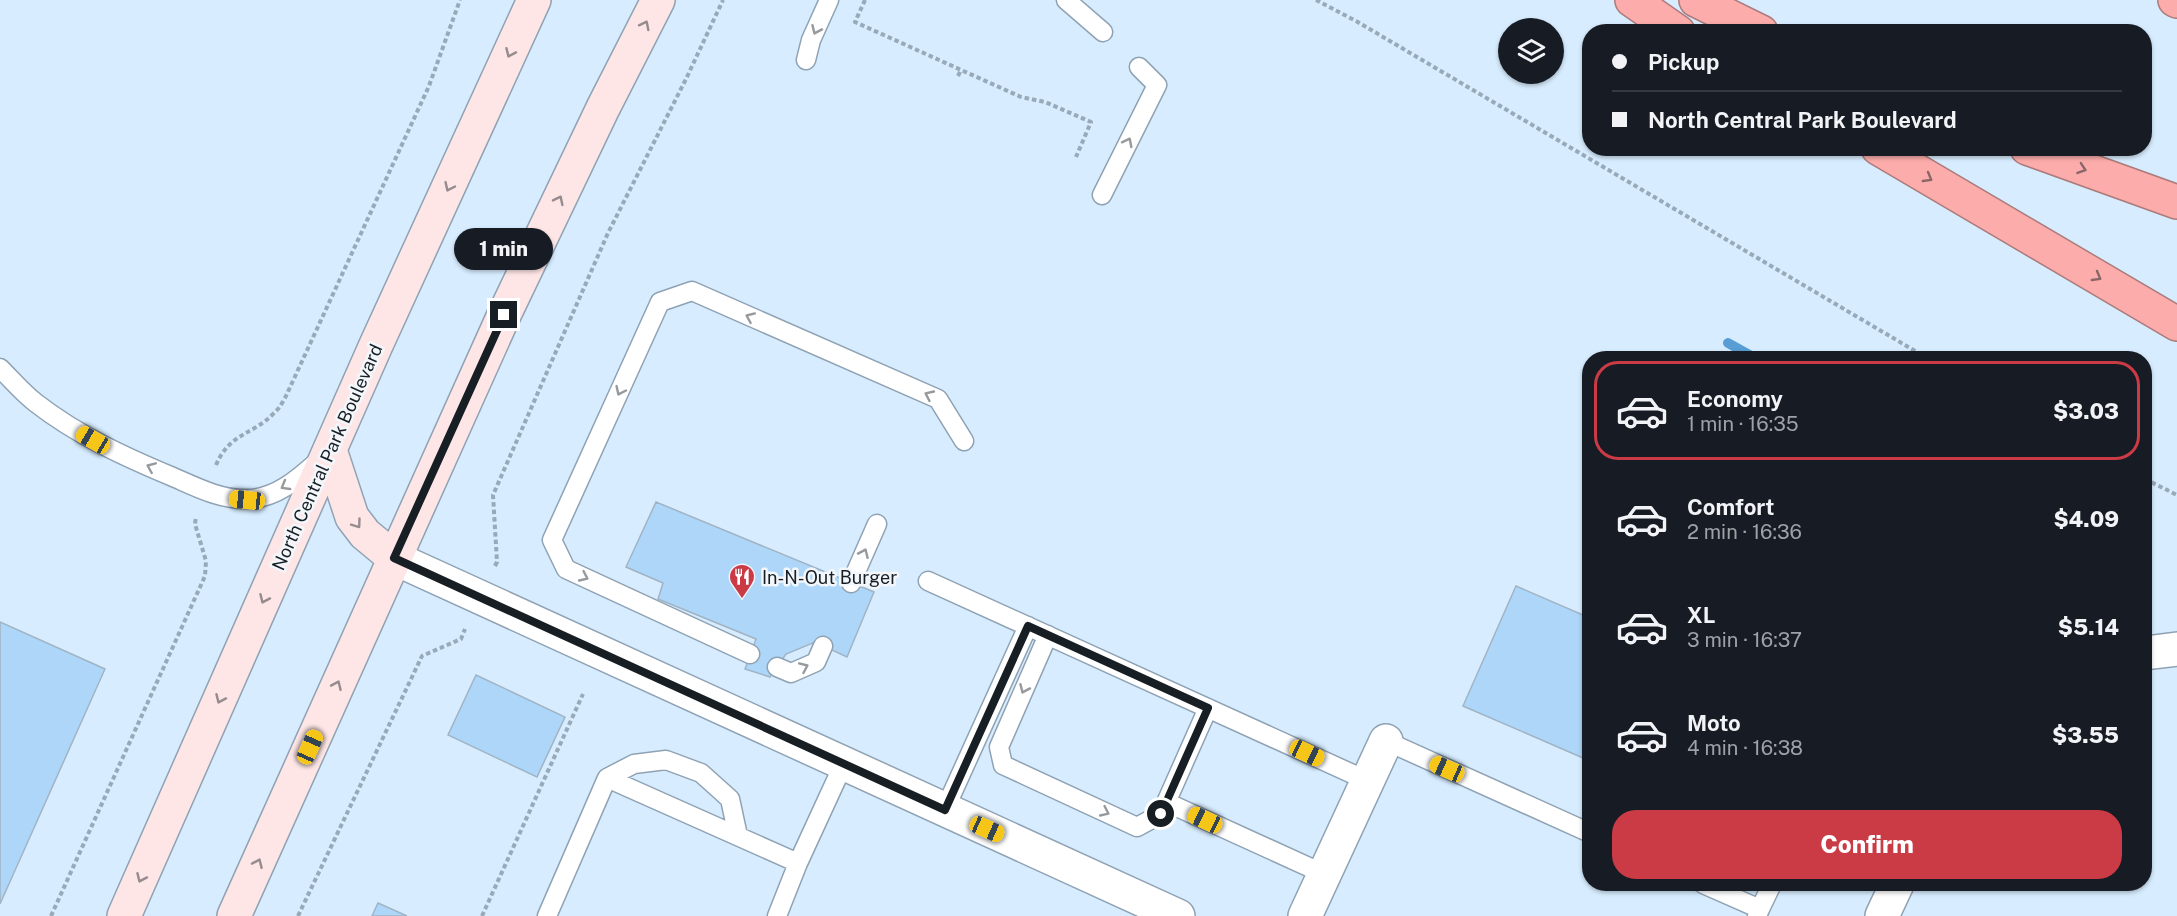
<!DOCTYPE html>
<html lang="en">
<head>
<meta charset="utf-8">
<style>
  :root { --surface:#171b24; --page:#242831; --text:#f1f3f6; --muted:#9ea1a6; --line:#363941; --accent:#cb3b46 }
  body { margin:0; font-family:"Public Sans",sans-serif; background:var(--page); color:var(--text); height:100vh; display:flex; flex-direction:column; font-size:22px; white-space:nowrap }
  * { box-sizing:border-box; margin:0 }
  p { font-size:20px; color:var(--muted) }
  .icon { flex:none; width:33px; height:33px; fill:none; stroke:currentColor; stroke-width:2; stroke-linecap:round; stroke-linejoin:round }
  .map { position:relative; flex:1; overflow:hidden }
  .sheet { position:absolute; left:1582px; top:351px; width:570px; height:540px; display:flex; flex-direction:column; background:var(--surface); border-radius:24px; box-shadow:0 2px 4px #0004 }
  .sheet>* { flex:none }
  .top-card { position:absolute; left:1582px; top:24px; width:570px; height:132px; border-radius:24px; box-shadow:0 2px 4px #0004; display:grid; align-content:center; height:132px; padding:0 30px; background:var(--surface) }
  .controls { position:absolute; left:1498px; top:18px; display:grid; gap:12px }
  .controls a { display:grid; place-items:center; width:66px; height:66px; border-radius:50%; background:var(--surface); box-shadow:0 2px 4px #0004; font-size:30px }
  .end { position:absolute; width:27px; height:27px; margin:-14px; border:8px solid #171f25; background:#fff; box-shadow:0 0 0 3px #fff }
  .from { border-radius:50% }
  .bubble { position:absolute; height:42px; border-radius:21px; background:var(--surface); box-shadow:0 2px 4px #0004; font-size:20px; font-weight:800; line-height:42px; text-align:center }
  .car { position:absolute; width:18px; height:36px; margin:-18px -9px; border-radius:8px; box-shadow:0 0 4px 2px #0007; background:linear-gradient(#f5c518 24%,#345 0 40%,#f5c518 0 76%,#345 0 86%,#f5c518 0) }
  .top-card b { display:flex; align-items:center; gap:21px; height:57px; font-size:22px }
  .top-card b+b { border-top:2px solid var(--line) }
  .top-card i { width:15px; height:15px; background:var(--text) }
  ul { padding:10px 0 0; list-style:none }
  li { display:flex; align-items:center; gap:18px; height:99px; margin:0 12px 9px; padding:0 18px; border:3px solid transparent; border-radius:24px }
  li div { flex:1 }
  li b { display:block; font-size:22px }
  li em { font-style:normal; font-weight:800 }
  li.selected { border-color:var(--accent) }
  li>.icon { width:54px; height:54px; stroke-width:1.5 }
  .action { display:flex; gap:12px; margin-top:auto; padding:12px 30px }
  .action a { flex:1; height:69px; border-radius:24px; background:var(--accent); color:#fff; font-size:24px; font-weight:800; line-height:69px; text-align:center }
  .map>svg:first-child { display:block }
</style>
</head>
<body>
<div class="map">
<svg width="2177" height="916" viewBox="0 0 2177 916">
  <rect width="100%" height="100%" fill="#d7edff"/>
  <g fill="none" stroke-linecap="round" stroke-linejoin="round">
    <path stroke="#589dd3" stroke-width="10" d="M1728,343L1755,358"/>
  </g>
  <path fill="#add6f8" stroke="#a0b4c5" stroke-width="1.5" d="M656,502L874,592L847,657L815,642L786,654L770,677L745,669L756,639L658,599L663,583L626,567Z
    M1516,586L1590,618V761L1463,706Z
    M0,622L105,669L0,904Z
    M476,675L565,717L537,777L448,735Z
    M378,903L407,916H372Z"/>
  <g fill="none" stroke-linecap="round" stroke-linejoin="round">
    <defs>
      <path id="lane" d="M1066,0L1103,32
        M806,60L811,40L829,0
        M1102,195L1157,85L1139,67
        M0,368C12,380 23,393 36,403C77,435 125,457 173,477C196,487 221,500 247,499C275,499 298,479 318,461
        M928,581L1368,781
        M851,583L877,524
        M1048,635L999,747L1003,765L1137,827L1161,814L1208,708
        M750,654L566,569L552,540L660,302L692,291L938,399L964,441
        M777,667L791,673L816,662L823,646
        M1386,741L1590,833
        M607,778L634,764L666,760L701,773L730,799L738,836
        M1166,802L1324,874
        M945,809L1028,626
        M1703,884L1760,909L1757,916
        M1760,909L1772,884
        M547,916L607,778L798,863
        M777,916L798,863L844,763"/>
      <path id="street" d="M394,558L1178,916
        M2145,653L2177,649
        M1305,916L1386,741
        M1882,916L1897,884"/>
      <path id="secondary" d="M330,450L352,517L365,534L394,558
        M124,916L376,345L534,0
        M234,916L504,315L603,108L658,0"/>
      <path id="highway" d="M1632,0L1678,32
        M1696,0L1761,32
        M2175,0L2177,1
        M1878,148L2177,324
        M2027,148L2177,202"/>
    </defs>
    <use href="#lane" stroke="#8fa2b3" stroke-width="21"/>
    <use href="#street" stroke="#8fa2b3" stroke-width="36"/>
    <use href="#secondary" stroke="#8fa2b3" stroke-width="36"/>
    <use href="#highway" stroke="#ac7b7b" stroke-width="36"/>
    <path stroke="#98a9b7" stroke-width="4" stroke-dasharray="4.5 3" stroke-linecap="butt" d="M865,0L855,22L1021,97L1045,102L1091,122L1076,157
      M1316,0L1356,21L1927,358
      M958,76L961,70
      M216,465C230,432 254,435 275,412C280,408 283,401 286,396L429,86L460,0
      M2145,479L2177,495
      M495,566L497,562L493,495L608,233L686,79L723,0
      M51,916L205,576L206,561L195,524L196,516
      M298,916L422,656L461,639L465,629
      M482,916L583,694"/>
    <use href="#lane" stroke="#fff" stroke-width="18"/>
    <use href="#street" stroke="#fff" stroke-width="33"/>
    <use href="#secondary" stroke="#fee6e6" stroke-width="33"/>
    <use href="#highway" stroke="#fcacaa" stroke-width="33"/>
  </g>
  <defs><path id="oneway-chevron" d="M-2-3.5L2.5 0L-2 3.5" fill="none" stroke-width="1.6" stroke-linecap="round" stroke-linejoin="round" transform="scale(1.5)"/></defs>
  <g stroke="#968c8f">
    <use href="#oneway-chevron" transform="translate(645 25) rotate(-63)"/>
    <use href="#oneway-chevron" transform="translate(510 53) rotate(114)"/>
    <use href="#oneway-chevron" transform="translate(449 187) rotate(115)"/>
    <use href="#oneway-chevron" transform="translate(559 200) rotate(-64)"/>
    <use href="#oneway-chevron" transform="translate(357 524) rotate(54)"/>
    <use href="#oneway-chevron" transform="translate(264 599) rotate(114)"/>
    <use href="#oneway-chevron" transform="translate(337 685) rotate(-66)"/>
    <use href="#oneway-chevron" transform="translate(220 699) rotate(114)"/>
    <use href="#oneway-chevron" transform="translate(258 863) rotate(-66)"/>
    <use href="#oneway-chevron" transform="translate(141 878) rotate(114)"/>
  </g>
  <g stroke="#979a9d">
    <use href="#oneway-chevron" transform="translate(816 30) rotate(114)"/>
    <use href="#oneway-chevron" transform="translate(1128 142) rotate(-63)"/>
    <use href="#oneway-chevron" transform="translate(750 317) rotate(-156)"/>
    <use href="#oneway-chevron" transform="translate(620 391) rotate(115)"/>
    <use href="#oneway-chevron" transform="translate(929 395) rotate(-155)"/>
    <use href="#oneway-chevron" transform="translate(151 467) rotate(-157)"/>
    <use href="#oneway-chevron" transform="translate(285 486) rotate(150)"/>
    <use href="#oneway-chevron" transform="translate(864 553) rotate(-66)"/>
    <use href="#oneway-chevron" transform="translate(584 577) rotate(25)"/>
    <use href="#oneway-chevron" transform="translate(804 667) rotate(-24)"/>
    <use href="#oneway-chevron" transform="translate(1024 689) rotate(114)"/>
    <use href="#oneway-chevron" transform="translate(1105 812) rotate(25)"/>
  </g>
  <g stroke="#8a6668">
    <use href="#oneway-chevron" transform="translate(2082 169) rotate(19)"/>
    <use href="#oneway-chevron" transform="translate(1928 178) rotate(30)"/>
    <use href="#oneway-chevron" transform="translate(2097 277) rotate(30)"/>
  </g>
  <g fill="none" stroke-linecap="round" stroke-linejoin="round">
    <path stroke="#171f25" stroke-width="8" d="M504,315L394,558L945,810L1028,626L1208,708L1161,814"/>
  </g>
  <defs>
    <symbol id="restaurant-pin" viewBox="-11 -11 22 30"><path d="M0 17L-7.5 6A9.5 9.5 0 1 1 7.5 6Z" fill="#cb3b46" stroke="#f3f7fb"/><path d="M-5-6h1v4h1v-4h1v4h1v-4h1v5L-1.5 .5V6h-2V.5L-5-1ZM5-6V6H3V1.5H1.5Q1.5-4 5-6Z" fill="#fff"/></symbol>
  </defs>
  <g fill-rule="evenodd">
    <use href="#restaurant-pin" x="727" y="562" width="30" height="40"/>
  </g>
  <g text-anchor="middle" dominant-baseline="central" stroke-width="5" stroke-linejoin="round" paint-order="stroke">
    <g font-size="18" fill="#171f25" stroke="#f3f7fb">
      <text transform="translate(327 457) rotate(-66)">North Central Park Boulevard</text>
    </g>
    <g font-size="18" fill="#171f25" stroke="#f3f7fb" text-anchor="start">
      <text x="762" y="577">In-N-Out Burger</text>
    </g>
  </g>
</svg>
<div class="controls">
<a><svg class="icon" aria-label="layers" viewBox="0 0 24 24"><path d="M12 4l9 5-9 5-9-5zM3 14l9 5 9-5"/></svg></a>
</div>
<i class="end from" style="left:1161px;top:814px"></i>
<i class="end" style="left:504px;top:315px"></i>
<div class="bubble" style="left:454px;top:228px;width:99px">1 min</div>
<i class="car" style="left:93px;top:440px;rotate:300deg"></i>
<i class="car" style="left:247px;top:500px;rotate:276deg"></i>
<i class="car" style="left:310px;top:747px;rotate:24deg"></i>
<i class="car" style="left:1307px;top:753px;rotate:115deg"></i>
<i class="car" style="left:1447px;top:769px;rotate:294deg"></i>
<i class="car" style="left:1205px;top:820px;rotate:295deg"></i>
<i class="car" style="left:987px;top:829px;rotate:114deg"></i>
<div class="top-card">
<b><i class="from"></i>Pickup</b>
<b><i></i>North Central Park Boulevard</b>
</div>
<section class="sheet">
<ul>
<li class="selected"><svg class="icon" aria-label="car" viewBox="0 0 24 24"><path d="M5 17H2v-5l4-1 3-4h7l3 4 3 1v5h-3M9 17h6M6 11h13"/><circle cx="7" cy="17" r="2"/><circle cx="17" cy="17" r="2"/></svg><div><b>Economy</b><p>1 min · 16:35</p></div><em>$3.03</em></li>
<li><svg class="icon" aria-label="car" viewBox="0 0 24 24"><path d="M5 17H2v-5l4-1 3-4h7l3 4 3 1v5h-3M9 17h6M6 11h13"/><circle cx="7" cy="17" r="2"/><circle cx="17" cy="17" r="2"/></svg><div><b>Comfort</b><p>2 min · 16:36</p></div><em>$4.09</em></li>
<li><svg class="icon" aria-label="car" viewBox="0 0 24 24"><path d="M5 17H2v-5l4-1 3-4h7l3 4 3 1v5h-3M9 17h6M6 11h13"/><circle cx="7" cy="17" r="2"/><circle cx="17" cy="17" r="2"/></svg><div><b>XL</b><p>3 min · 16:37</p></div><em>$5.14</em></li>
<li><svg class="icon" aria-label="car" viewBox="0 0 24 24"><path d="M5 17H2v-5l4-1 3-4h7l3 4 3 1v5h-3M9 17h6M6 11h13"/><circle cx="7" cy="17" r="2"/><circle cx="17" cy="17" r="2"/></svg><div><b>Moto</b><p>4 min · 16:38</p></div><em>$3.55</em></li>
</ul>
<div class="action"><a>Confirm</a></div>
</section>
</div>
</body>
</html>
